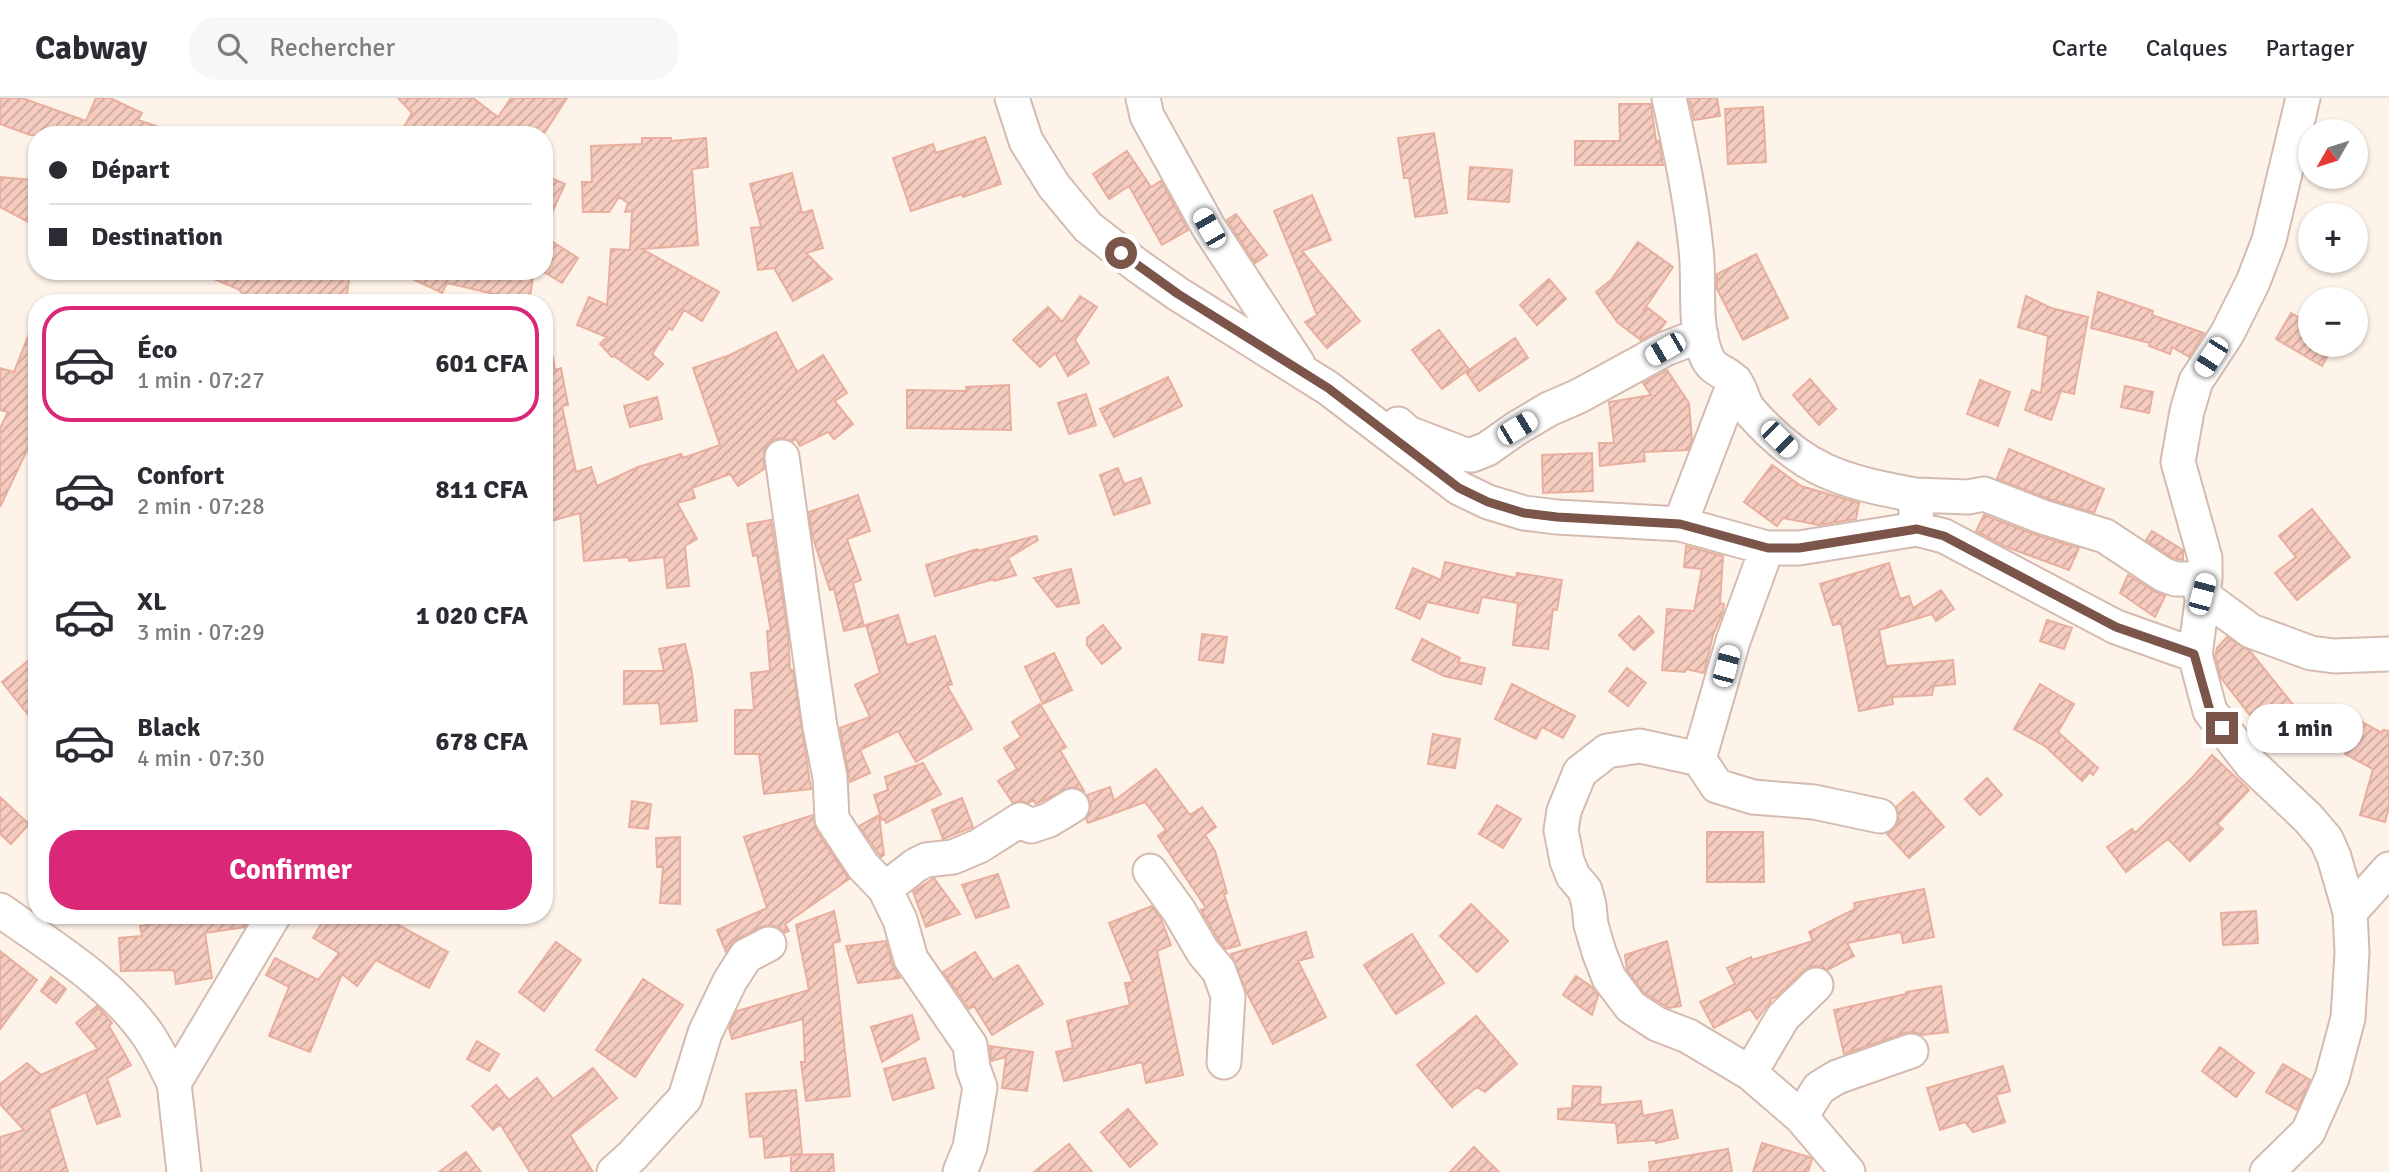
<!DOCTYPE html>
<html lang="fr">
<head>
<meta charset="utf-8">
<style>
  :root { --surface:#fff; --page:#f7f7f7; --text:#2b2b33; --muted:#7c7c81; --line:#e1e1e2; --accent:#db2777 }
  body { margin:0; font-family:Signika,sans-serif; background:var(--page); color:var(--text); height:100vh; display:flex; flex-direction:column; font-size:26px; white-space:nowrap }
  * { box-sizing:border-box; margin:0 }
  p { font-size:23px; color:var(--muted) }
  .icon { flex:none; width:38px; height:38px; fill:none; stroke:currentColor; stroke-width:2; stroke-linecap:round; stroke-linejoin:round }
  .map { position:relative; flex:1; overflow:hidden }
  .drawer { position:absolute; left:28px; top:196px; width:525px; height:630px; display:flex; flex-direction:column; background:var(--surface); border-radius:28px; box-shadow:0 2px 5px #0004 }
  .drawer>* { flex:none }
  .hud { position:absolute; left:28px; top:28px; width:525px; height:154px; border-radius:28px; box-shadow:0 2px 5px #0004; display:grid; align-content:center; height:154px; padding:0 21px; background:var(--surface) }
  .needle { width:46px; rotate:231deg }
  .fabs { position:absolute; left:2298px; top:21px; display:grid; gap:14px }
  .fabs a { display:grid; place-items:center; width:70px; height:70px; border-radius:50%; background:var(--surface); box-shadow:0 2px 5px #0004; font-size:35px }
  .end { position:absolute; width:32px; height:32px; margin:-16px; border:9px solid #7b544a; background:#fff; box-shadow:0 0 0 4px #fff }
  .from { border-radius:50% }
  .bubble { position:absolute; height:49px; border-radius:24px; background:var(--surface); box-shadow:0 2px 5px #0004; font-size:23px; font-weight:700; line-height:49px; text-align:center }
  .car { position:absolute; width:21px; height:42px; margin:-21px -10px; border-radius:9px; box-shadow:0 0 5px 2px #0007; background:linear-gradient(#fff 24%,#345 0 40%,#fff 0 76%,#345 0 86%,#fff 0) }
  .hud b { display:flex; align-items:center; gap:24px; height:66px; font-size:26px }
  .hud b+b { border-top:2px solid var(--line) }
  .hud i { width:18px; height:18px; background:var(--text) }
  ul { padding:12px 0 0; list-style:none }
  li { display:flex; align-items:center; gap:21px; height:116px; margin:0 14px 10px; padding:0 7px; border:4px solid transparent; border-radius:28px }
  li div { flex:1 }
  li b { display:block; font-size:26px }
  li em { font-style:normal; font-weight:700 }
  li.on { border-color:var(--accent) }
  li>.icon { width:63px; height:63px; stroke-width:1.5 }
  .action { display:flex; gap:14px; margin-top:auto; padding:14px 21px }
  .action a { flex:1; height:80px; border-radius:28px; background:var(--accent); color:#fff; font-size:28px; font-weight:700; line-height:80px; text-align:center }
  header { display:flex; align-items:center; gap:42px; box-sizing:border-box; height:98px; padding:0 35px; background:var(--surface); border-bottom:2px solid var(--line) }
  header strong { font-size:33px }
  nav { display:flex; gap:38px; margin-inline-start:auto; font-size:24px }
  .search { width:490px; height:63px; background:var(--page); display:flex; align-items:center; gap:18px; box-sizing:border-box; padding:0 24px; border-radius:28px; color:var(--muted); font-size:26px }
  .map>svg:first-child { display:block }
</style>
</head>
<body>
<header>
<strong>Cabway</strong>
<div class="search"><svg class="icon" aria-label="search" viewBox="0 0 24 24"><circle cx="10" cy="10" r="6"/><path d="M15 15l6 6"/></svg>Rechercher</div>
<nav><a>Carte</a><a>Calques</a><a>Partager</a></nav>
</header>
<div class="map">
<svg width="2389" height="1074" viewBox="0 0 2389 1074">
  <defs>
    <pattern id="building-hatch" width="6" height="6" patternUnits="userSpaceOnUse" patternTransform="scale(1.75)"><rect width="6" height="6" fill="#f5ccbf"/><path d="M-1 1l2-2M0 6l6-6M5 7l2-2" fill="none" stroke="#cba89d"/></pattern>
  </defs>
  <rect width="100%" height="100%" fill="#fef3e9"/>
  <path fill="url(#building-hatch)" stroke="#e9af9e" stroke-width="2" d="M0,0H22L86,23L96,0H110L142,15L138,22L171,33L170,37H30L0,26Z
    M398,0H473L498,19L511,0H567L543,37H399L412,15Z
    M1689,0H1717L1720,18L1694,22Z
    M1619,6H1651L1656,43H1659L1663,67H1575V43H1620Z
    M1763,9L1766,64L1728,66L1725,11Z
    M1434,35L1447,115L1415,119L1409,80H1404L1398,40Z
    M985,39L1001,86L963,99L962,96L911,113L893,60L933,46L936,55Z
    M642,40H671V43L706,40L708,69L692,71L698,147L642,151L719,194L702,223L684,212L672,232L669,230L652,256L663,266L648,282L614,258L612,259L600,246L607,239L577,227L589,199L607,207L611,151L630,152L632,113L625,114L628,105L619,99L609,114H583L582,84H592L591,48L642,46Z
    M1127,53L1151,89L1161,83L1188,132L1162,147L1129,88L1109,101L1093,76Z
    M1470,69L1512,72L1509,104L1468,101Z
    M792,75L802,115L812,112L823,150L806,155L832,181L793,203L774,170L758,172L751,130L761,129L750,86Z
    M544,77L565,86L544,132Z
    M0,79L33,82L30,125L0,109Z
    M1312,97L1331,142L1302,153L1360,223L1327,250L1305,224L1317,217L1274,113Z
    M1236,116L1267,157L1255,165L1227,122Z
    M553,144L578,160L562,185L544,174V157Z
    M1638,144L1673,169L1643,213L1648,210L1666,224L1659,233L1641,242L1618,225L1596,194L1611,182Z
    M1756,156L1788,220L1743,242L1717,191V176Z
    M195,173H350L346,205H275L252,198L249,201L238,191Z
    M396,173H534L529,205H497L498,197L447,185L442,195Z
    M1549,181L1566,201L1537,227L1520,207Z
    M2098,194L2153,213L2152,217L2204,235L2189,259L2172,249L2170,256L2149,248L2150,245L2091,230Z
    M1080,198L1097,209L1075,242L1089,265L1068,278L1055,255L1040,269L1013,242L1048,209L1062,224Z
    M2026,198L2051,210L2088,219L2074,296L2061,293L2051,322L2025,312L2032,292L2041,295L2048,238L2018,229Z
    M2291,215L2310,226V247H2334L2322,268L2276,241Z
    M36,218L37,331L0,409V330L8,314L0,312V270L14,274Z
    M1439,232L1469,271L1442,291L1412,252Z
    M776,234L797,274L823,257L847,295L835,303L853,326L834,341L828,334L800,348L796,341L792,343L780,340L771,343L764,352V371L738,388L730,376L692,390L695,400L677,405L697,441L685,448L689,488L667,490L664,459L629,463L628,459L584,463L580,415L544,425V260L553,259L555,272L561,270L568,307L562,308L576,374L591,369L597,388L638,369L681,356L683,360L720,347L693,270L730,257Z
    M1515,240L1528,260L1479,293L1466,274Z
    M1667,272L1689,305L1692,342L1688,352L1644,354L1645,363L1600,368L1599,345H1614L1609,304L1651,297L1643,285Z
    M1168,279L1182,308L1114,339L1100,311Z
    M1810,281L1836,311L1819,327L1793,297Z
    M1980,282L2010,294L1998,328L1967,316Z
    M1009,287L1011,332L907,330V292L967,293L966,289Z
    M2125,288L2153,294L2149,315L2121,309Z
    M1086,296L1096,327L1069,336L1058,305Z
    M657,299L662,321L630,329L624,308Z
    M2009,351L2104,391L2094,415L2049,401L1997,381Z
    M1592,355L1593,393L1543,395L1542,357Z
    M1772,367L1801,388L1859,405L1856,421L1819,427L1783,420L1777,428L1744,404Z
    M1118,370L1124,386L1141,380L1150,405L1114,417L1100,377Z
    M858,397L870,433L847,441L861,482L853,485L864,528L844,533L834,491L830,492L812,437L809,414Z
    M2312,411L2350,459L2297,502L2275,475L2296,459L2279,438Z
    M1984,417L2036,437L2079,450L2069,472L2004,448L1976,433Z
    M771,422L788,536L790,572H793L811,691L764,696L759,656H735V612H754L751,575L770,573L767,533H771L757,457L753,458L747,426Z
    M2152,433L2183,452V462L2173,460L2146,442Z
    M1036,438L1038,442L1008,460L1016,477L994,483V481L935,498L926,467L977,451V453Z
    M1686,448L1723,458L1720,505L1724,506L1723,514L1713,537L1704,575L1686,571L1685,574L1662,572L1667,511L1694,513L1702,471L1684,469Z
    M1445,464L1516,480L1517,475L1562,482L1557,512L1553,511L1548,551L1513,547L1518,505L1482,499L1478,515L1427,504L1420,521L1396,510L1413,470L1441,482Z
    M1889,465L1900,501L1909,498L1913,510L1941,492L1954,511L1936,523L1932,516L1879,532L1886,568L1953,562L1955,586L1934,588L1932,597L1892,599L1893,606L1859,613L1841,525L1833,527L1820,486Z
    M1071,471L1079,505L1057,509L1034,480Z
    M2128,477L2154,493L2165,498L2155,519L2120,495Z
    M898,517L907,547L935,538L952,586L947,588L972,631L916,664L898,633L860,652L870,675L850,684L840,630L870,619L855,587L880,575L866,527Z
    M1639,518L1654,534L1634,552L1619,537Z
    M2047,522L2072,530L2064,551L2040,543Z
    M1103,527L1121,550L1102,566L1087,547V540Z
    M1202,536L1227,539L1223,565L1199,562Z
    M2227,539L2250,553L2299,614L2267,639L2221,580L2215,558L2217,550Z
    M1422,541L1460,560L1458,564L1485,570L1481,586L1444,578L1412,562Z
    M685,546L692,575L697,623L661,626L659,605L624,606V573H664L659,551Z
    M1054,555L1072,592L1043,606L1025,569Z
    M28,563L37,574V628L2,584Z
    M1627,570L1646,585L1628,608L1609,593Z
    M1512,586L1575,618L1563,640L1542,629L1536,641L1495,621Z
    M2040,586L2074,606L2058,634L2098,670L2093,677L2090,674L2082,683L2045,648L2014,631Z
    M1040,606L1066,649L1060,652L1084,693L1071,689L1036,706L1033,702L1029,705L1020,703L1013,705L998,683L1017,671L1004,650L1021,639L1012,624Z
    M2362,624L2382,635L2383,632L2389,633V709L2385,724L2360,717L2373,671L2345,656Z
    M1433,636L1460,641L1455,670L1428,666Z
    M2212,657L2249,692L2217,726L2223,731L2190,763L2168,741L2126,774L2107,749L2132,731L2135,735L2193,679Z
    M923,665L941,696L886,725L884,721L882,722L874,697L888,692L885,679Z
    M1156,671L1190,717L1202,709L1216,729L1205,737L1215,753L1227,795L1224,796L1240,847L1226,851L1219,843L1201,812L1206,810L1158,738L1166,732L1145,704L1088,725L1086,720L1091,708L1087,697L1110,689L1114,703Z
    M1987,680L2002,697L1980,717L1965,701Z
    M1913,694L1944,729L1909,760L1887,736L1895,730L1899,723L1896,709Z
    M0,699L29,726L11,746L0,736Z
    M962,700L973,729L943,741L932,712Z
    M632,703L651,706L648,731L629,729Z
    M1497,707L1521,721L1503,750L1479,736Z
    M813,717L816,732L849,781L785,826L789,833L784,835L779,829L770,827L761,829L737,841L726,854L717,832L767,810L744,739Z
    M879,717L884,757L881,759L859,728Z
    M1707,734H1763L1764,784H1707Z
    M680,739V806L660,805L663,769H657L656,740Z
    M998,776L1009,809L976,820L962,787Z
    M934,780L960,816L926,829L913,794Z
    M1924,791L1934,839L1903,845L1901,834L1847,845L1854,858L1827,872L1821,868H1812L1803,873L1776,899L1770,901L1771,903L1757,921L1750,911L1714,930L1700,904L1735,886L1727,870L1751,859L1752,862L1813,843L1809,834L1855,811L1854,805Z
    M1471,806L1508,843L1477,874L1440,838Z
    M1152,808L1161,821L1171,847L1157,853L1183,977L1146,985L1142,964L1064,983L1056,954L1073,950L1067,923L1130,907L1125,885L1133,884L1109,825Z
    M834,813L840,843L833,845L850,998L806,1003L801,964H805L803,921L732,941L729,930L737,913L809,892L796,827Z
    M2256,813L2258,845L2223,847L2221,815Z
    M203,817H251L245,829L205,835L212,880L176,886L174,872L121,873L119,840L142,838L140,828Z
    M326,817H380L448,854L429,890L376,862L357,888L342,876L310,954L269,938L289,889L266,877L275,860L318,882L339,855L313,840Z
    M1306,834L1313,859L1298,863L1326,919L1273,946L1246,893L1231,856Z
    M1412,836L1444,885L1396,916L1364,867Z
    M886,843L892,866L900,880L858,885L846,848Z
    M1667,843L1681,908L1669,910L1644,895L1627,872L1625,857Z
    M556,844L581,862L544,913L519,894Z
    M0,853L37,882L0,931Z
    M975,854L993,882L1018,867L1043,906L992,937L974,908L969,911L943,874Z
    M1576,878L1592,889L1598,898L1592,917L1563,897Z
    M51,879L66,891L56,905L41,893Z
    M643,881L683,907L635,979L596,952Z
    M1941,888L1948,934L1921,937L1914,934L1905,935L1844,956L1834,912L1906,896V894Z
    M97,908L112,925L109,928L131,967L107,980L120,1018L97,1026L86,994L49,1011L68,1074H0V1039L24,1032L0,1006V986L27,965L41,977L98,951L76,925Z
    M912,917L919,941L882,964L871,929Z
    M1476,918L1517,966L1485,994L1477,989L1452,1009L1417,967Z
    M477,943L499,956L489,973L467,961Z
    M990,948L1033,954L1027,993L1002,990L1006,959L991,963Z
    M2220,949L2254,975L2236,999L2202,973Z
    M925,960L934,990L893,1002L884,971Z
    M2283,966L2310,982L2297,1012L2266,994Z
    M2003,968L2010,993L1996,997L2005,1024L1973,1034L1965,1024L1940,1032L1927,990Z
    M593,970L617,1000L570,1037L593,1074H530L500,1026L493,1032L472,1008L496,987L509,1002L537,980L553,1001Z
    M1573,988L1601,989L1600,1007L1641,1003L1643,1018L1672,1012L1678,1040L1656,1045L1655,1042L1618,1045L1616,1025L1558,1021V1011L1572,1010Z
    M796,992L802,1056L765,1060L763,1038L750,1039L746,996Z
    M1128,1011L1157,1046L1130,1069L1101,1034Z
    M1762,1045L1809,1059L1812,1061L1808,1074H1753Z
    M1069,1046L1092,1074H1034Z
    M1474,1049L1499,1074H1450Z
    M1728,1051L1732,1074H1650L1649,1064Z
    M466,1054L481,1074H439Z
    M833,1056L834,1074H791V1057Z"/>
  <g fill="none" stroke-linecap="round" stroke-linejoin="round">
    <defs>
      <path id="minor" d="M1012,0L1026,43L1054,88L1088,129L1138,168L1178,196L1328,290L1459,390L1488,404L1524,415L1557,419L1680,426L1767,450H1799L1917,431
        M1143,0L1147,18L1209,130L1298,266
        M1669,0C1680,50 1691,101 1696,151C1700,185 1693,225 1706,257C1713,275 1727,272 1736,285C1742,293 1743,305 1750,313C1803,373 1840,383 1915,397L1917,431L1944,438L2116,529L2195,557
        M1398,326L1408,335L1463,356L1472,357L1487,351L1517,330L1549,311L1579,298L1665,251L1701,237
        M782,359L820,629L830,679L832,721L863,768L885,791L900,822L911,861L970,947L973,970L980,989L970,1049L960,1074
        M1915,397L1968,399L1984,396L2043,419L2105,438L2164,477L2176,481H2205
        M1680,426L1735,283
        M1767,450L1733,543L1699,661L1717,688L1753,699L1814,704L1880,718
        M2201,496L2251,533L2311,555L2334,558L2389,556
        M1699,661L1640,648L1607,653L1580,674L1564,713L1561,732L1567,763L1573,778L1585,792L1589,807L1591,827L1599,854L1609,880L1631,909L1657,926L1688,938L1750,975L1801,1019L1848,1074
        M1150,773L1179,813L1203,854L1219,873L1228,898L1224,964
        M885,791L916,767L926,762L953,759L979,748L1020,722L1031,728L1049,722L1072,708
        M0,812C52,849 111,884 148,937C158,952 166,969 174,985
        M2350,814L2389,771
        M1750,975L1783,919L1816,887
        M1801,1019L1819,990L1837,979L1911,953
        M184,1074L174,985L274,817
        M614,1074L632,1058L685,1000L705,935L730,883L746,858L769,846
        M2267,1074L2308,1034L2332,980L2348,920L2352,855L2350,814L2334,759L2326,741L2308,720L2251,666L2210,613L2195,557L2205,481V460L2178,364L2187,313L2196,283L2227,236L2253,184L2269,142L2303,0"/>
    </defs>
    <use href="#minor" stroke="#d4bbb0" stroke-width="37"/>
    <use href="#minor" stroke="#fff" stroke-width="33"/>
  </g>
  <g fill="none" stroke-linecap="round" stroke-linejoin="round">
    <path stroke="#7b544a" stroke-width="9" d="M1121,155L1178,196L1328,290L1459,390L1488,404L1524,415L1557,419L1680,426L1768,450H1799L1917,431L1944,438L2116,529L2194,556L2210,613L2222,630"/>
  </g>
</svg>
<div class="fabs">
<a><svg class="needle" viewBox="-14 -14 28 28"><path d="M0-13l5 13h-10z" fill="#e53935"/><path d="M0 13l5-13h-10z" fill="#7c7c81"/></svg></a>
<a>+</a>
<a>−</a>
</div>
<i class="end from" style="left:1121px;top:155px"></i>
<i class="end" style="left:2222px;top:630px"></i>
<div class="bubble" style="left:2247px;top:606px;width:116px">1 min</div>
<i class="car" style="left:1209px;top:130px;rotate:330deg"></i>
<i class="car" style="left:1665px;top:251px;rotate:240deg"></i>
<i class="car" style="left:2211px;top:259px;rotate:213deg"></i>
<i class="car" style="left:1517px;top:330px;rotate:59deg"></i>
<i class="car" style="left:1779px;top:341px;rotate:135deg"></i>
<i class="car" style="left:2202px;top:496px;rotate:15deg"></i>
<i class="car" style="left:1726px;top:568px;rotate:15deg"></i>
<div class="hud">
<b><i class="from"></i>Départ</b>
<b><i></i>Destination</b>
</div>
<section class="drawer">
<ul>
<li class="on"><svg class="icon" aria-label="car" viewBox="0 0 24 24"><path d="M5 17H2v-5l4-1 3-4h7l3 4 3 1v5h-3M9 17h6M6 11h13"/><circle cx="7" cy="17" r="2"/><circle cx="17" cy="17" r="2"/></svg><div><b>Éco</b><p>1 min · 07:27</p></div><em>601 CFA</em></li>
<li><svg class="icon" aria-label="car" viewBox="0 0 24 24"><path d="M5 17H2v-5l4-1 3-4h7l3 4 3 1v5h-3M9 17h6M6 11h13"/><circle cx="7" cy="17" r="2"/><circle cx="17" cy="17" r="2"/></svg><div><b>Confort</b><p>2 min · 07:28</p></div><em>811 CFA</em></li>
<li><svg class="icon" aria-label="car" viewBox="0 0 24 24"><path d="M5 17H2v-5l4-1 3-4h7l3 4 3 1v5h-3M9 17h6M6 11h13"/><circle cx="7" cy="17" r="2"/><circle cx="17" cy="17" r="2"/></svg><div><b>XL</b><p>3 min · 07:29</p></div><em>1 020 CFA</em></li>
<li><svg class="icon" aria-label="car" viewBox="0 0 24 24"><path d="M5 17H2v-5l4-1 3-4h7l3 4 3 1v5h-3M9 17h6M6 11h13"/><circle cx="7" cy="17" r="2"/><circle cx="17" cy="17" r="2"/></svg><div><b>Black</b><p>4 min · 07:30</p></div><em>678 CFA</em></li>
</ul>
<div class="action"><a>Confirmer</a></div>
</section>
</div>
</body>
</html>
